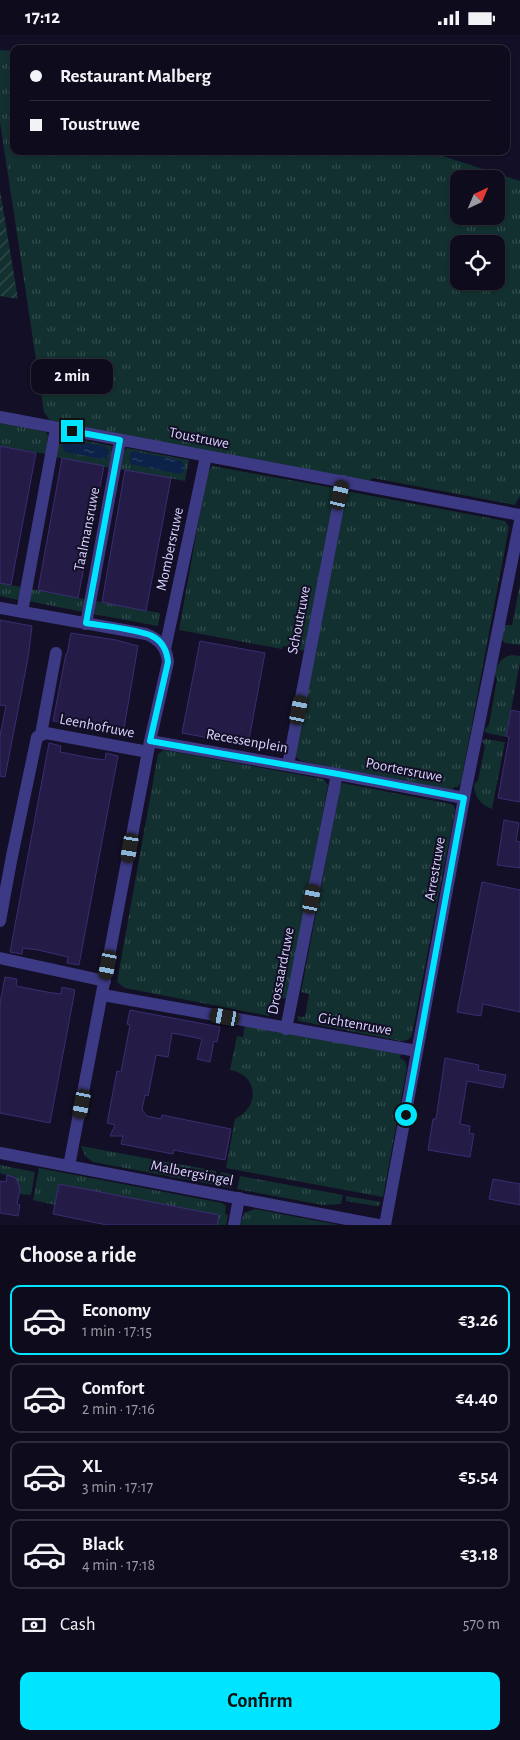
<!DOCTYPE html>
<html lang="en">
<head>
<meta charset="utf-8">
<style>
  :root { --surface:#0e0b1c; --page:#1c1929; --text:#f1f3f6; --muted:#9b9ba3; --line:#2e2b3b; --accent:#00e5ff }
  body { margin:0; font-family:"Alegreya Sans",sans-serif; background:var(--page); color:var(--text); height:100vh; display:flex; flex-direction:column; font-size:19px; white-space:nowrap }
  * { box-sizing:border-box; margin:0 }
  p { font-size:16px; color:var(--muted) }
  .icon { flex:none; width:28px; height:28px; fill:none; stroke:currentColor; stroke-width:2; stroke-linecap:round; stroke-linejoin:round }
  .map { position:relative; height:1190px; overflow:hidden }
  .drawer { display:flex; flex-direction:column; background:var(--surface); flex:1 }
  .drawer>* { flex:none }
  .banner { position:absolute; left:10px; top:10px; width:500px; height:110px; border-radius:10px; box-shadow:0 1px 4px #0004,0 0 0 1px var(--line); display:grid; align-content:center; height:110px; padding:0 20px; background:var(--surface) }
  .needle { width:32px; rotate:44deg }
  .tools { position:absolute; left:450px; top:135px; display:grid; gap:10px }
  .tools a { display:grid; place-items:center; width:55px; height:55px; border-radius:10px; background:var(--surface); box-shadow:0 1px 4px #0004,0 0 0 1px var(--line); font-size:25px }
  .end { position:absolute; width:22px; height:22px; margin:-11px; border:6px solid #00e5ff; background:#111; box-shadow:0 0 0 2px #111 }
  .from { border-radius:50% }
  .bubble { position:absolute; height:35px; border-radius:10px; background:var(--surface); box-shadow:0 1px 4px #0004,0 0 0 1px var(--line); font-size:16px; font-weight:600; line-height:35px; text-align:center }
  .car { position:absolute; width:15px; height:30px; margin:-15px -8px; border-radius:6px; box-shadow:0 0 4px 1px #0007; background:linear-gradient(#222 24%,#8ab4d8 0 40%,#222 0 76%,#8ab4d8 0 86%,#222 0) }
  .banner b { display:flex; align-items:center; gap:18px; height:48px; font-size:19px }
  .banner b+b { border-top:1px solid var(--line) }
  .banner i { width:12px; height:12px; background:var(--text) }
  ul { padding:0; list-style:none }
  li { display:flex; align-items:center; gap:15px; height:70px; margin:0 10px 8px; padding:0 10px; border:2px solid var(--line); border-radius:10px }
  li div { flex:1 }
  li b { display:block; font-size:19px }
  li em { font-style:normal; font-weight:600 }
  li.on { border-color:var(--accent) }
  li>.icon { width:45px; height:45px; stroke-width:1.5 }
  h2 { padding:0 20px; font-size:22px; line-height:60px }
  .pay { display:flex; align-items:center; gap:12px; height:55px; padding:0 20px; font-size:19px }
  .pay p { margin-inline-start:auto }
  .button { display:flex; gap:10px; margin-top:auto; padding:10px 20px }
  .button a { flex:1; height:58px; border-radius:10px; background:var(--accent); color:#111; font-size:20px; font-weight:600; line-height:58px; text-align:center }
  .status { display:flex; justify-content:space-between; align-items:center; height:35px; padding:0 25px; background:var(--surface); direction:ltr }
  .status svg { height:14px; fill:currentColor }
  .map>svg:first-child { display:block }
</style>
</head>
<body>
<div class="status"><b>17:12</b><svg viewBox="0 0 49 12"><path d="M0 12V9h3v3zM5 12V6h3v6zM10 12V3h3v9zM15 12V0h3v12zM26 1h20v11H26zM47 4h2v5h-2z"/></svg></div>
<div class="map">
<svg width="520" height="1190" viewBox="0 0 520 1190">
  <defs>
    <pattern id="grass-tufts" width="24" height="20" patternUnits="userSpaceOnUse" patternTransform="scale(1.25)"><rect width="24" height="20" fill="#12302f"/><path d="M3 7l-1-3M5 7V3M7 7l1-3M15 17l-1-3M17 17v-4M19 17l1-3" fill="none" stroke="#344d4e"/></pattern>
    <pattern id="garden-furrows" width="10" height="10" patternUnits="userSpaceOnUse" patternTransform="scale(1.25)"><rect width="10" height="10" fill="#12302f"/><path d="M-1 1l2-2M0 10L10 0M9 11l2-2" fill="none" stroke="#344d4e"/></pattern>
    <pattern id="water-ripples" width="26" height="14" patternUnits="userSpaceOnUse" patternTransform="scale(1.25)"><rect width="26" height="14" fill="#0c2248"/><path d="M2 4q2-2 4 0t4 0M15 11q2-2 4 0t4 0" fill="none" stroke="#2f4163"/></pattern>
  </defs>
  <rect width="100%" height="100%" fill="#130f26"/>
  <path fill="url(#grass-tufts)" fill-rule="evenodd" d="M0,15L14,16V116H427L520,146V461L515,470L373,443L369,446L51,387L44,377L0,87ZM459,144H496V181H459ZM459,209H496V246H459Z
    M0,386L46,397L48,401L46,419L0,411Z
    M62,401L112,411L110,433L55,422L59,404Z
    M127,413L189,425L185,446L120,434L124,416Z
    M212,431L334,453L335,457L305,616L283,611L282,614L179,595L207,439Z
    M346,456L505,486L509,492L461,747L458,752H454L453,755L301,726L295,721Z
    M0,548L21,552L18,565L0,561Z
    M520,549V610L505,608L502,605L504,590H512Z
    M30,554L85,564L83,577L28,566Z
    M95,566L160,578L158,591L93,579Z
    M512,620L520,621V627L506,702L487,698L484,695L489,690L497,644L495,640C497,629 500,623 512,620Z
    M485,704L505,707L492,774C481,770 474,762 474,749L478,746L485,711L482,706Z
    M164,715L323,744L328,750L288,964L273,961L269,981L125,953L117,947L158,719Z
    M342,748L451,769L454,771L455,775L412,1000L408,1005L400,1006L299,986L297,981L305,982L309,959L301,957L340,753Z
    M245,989L401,1019L400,1023L405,1026L407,1032L383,1162L226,1133L235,1084C260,1072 259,1040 230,1035L237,1001L243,1002Z
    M81,1111L216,1136V1140H220L221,1137L234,1140L232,1153L93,1127L85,1121Z
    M0,1130L35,1137L31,1160L19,1159L20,1153L18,1152L15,1143L0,1138Z
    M39,1133L222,1168L226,1171L225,1179L228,1180L226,1190H217L219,1180L59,1149L55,1170L33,1165Z
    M240,1141L343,1160L341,1169L323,1170L237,1154Z
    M346,1161L381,1167L378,1171H375L346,1166Z
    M255,1174L339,1190H240L244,1178Z"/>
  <path fill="url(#garden-furrows)" d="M0,155L18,264L0,261Z"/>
  <path fill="url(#water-ripples)" d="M67,405L105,411L110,417L107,423L102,424L65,417L62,411L63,407Z
    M133,416L182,426L185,432L183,437L179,439L131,429L129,419Z"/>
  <path fill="#241b47" stroke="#3b2d73" d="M0,411L36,418L11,550L0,548Z
    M62,423L104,431L78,563L38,555Z
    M125,435L171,443L146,576L102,567Z
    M0,585L32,591L28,623L5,742L0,741V701L6,671L0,670Z
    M71,598L116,605L138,611L123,699L110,697L111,691L104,689L67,682L66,688L53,686L66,619H67Z
    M200,606L265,618L248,710L182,698Z
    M511,675L520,677V767L498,763L509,702L506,701Z
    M49,708L61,711L60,717L91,723L105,725L106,718L118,721L79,930L67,928L68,922L38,915L23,913L22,919L10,917Z
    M504,785L519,788L516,806L520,807V833L497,830Z
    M482,847L520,855V977L483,969L481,981L457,977Z
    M5,942L17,944L16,951L47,957L61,959L62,952L75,955L50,1088L0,1078V968Z
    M130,975L220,992L217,1007L214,1006L210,1027L197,1024L202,1004L172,998L168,1022L156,1020L148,1061L145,1060L142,1075L147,1081L161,1084L162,1080L231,1094L225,1125L174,1115L173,1119L121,1109L123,1101H110L115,1090L107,1088L117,1036L121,1037L130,990L127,989Z
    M445,1023L479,1030L478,1035L506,1040L503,1053L467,1046L460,1089L470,1091L469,1098L474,1099L470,1122L428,1115L433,1084H436Z
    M7,1140L16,1143L20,1154L17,1169L20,1170L18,1181L0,1178V1146L6,1147Z
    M493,1144L520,1149V1170L489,1164Z
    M59,1149L219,1180L217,1190H107L53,1179Z"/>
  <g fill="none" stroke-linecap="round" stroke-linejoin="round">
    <path stroke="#3d3a85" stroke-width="12" d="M0,382L520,480
      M0,573L146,599C159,604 167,613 168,627L150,706L69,1131
      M22,577L56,393
      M86,589L120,405
      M165,614L206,421
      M41,699L56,618
      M150,706L337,739L464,763
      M288,730L343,446
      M0,886L12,821L37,702L46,698L148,717
      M0,923L105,946
      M103,960L417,1016
      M286,994L337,739
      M234,1190L239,1163
      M385,1190L464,763L520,486"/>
    <path stroke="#3d3a85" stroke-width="12" d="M0,1118L378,1190"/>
  </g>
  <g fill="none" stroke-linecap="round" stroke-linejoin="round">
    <path stroke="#00e5ff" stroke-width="6" d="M72,396L120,405L86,588C102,591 138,594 152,601C162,606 167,616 168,627L150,706L338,739L464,763L406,1080"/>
  </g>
  <g text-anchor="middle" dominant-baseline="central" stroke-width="4" stroke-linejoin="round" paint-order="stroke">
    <g font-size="15" fill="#d9d4ff" stroke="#130f26">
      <text transform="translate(199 403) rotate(11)">Toustruwe</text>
      <text transform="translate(87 494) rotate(-79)">Taalmansruwe</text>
      <text transform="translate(170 514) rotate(-78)">Mombersruwe</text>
      <text transform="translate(299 585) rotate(-79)">Schoutruwe</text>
      <text transform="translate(97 691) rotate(11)">Leenhofruwe</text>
      <text transform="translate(247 706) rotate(10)">Recessenplein</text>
      <text transform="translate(404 735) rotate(11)">Poortersruwe</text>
      <text transform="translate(435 834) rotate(-80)">Arrestruwe</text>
      <text transform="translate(281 936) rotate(-79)">Drossaardruwe</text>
      <text transform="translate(355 989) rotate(10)">Gichtenruwe</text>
      <text transform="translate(192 1138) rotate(11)">Malbergsingel</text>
    </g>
  </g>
</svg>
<div class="tools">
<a><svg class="needle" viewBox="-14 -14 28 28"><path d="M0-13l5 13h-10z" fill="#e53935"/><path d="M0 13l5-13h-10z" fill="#9b9ba3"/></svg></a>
<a><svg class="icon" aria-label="locate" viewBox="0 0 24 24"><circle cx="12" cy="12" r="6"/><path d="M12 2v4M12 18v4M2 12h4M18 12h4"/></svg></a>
</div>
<i class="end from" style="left:406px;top:1080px"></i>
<i class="end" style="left:72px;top:396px"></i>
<div class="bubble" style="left:31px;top:324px;width:82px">2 min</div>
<i class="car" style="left:340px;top:460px;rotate:13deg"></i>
<i class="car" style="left:299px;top:675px;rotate:11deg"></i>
<i class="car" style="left:130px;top:813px;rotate:190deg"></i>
<i class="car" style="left:312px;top:864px;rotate:11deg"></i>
<i class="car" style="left:108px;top:930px;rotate:191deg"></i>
<i class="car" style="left:225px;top:982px;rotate:280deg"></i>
<i class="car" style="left:82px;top:1069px;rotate:191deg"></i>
<div class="banner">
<b><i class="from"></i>Restaurant Malberg</b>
<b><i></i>Toustruwe</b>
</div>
</div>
<section class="drawer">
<h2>Choose a ride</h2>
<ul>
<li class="on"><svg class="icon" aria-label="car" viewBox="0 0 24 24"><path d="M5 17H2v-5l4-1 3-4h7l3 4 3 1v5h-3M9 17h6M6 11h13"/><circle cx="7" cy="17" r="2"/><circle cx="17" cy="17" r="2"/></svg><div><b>Economy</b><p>1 min · 17:15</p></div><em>€3.26</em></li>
<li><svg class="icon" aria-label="car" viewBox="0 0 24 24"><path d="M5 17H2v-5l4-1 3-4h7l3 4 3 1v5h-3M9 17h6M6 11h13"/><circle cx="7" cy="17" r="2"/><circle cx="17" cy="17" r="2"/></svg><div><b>Comfort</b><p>2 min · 17:16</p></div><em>€4.40</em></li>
<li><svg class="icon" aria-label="car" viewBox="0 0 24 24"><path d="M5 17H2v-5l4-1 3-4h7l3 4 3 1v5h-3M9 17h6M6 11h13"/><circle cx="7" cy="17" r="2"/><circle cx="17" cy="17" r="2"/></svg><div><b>XL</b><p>3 min · 17:17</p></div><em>€5.54</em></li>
<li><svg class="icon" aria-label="car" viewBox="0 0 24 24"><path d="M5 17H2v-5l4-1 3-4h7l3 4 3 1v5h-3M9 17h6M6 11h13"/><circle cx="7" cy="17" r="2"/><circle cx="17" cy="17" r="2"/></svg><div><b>Black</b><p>4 min · 17:18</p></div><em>€3.18</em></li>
</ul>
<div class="pay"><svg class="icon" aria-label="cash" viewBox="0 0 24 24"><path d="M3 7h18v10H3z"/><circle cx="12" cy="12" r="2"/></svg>Cash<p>570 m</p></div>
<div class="button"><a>Confirm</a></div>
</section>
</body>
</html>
